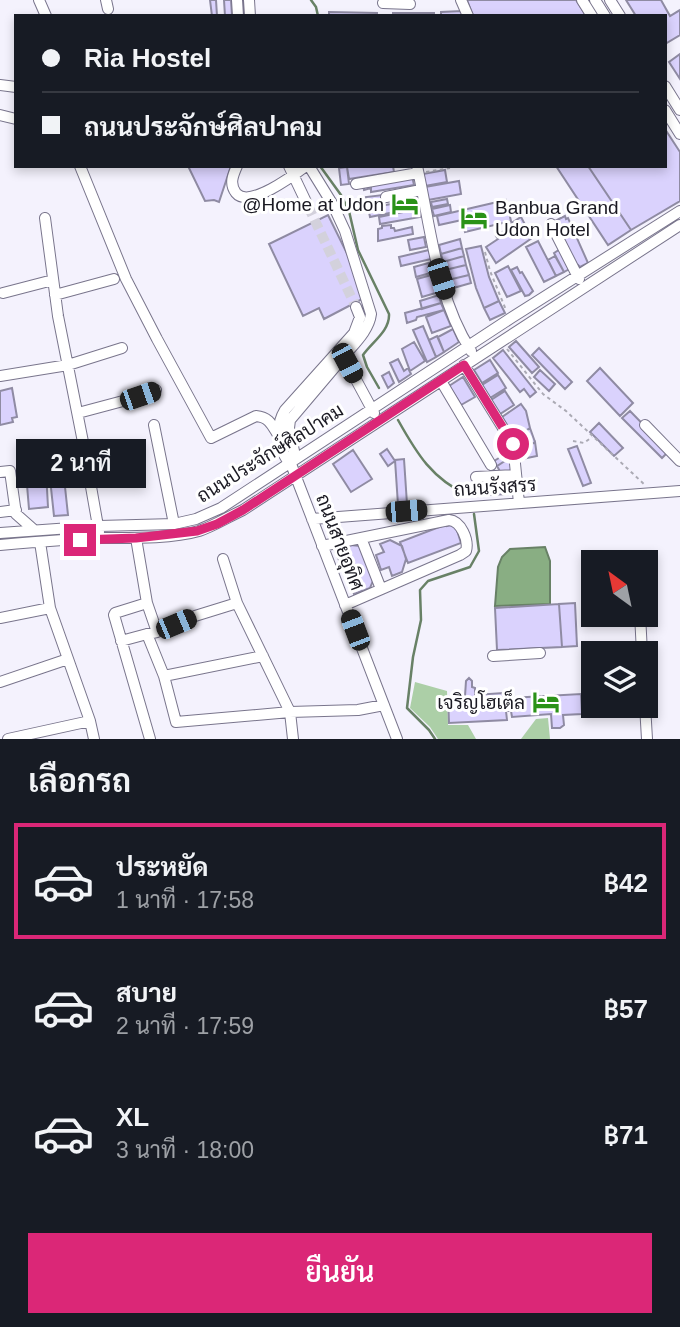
<!DOCTYPE html>
<html lang="th">
<head>
<meta charset="utf-8">
<style>
  :root { --surface:#171b24; --page:#242831; --text:#f1f3f6; --muted:#9ea1a6; --line:#363941; --accent:#db2777 }
  body { margin:0; font-family:Arial,Sarabun,sans-serif; background:var(--page); color:var(--text); height:100vh; display:flex; flex-direction:column; font-size:26px; white-space:nowrap }
  * { box-sizing:border-box; margin:0 }
  p { font-size:23px; color:var(--muted) }
  .icon { flex:none; width:38px; height:38px; fill:none; stroke:currentColor; stroke-width:2; stroke-linecap:round; stroke-linejoin:round }
  .map { position:relative; height:739px; overflow:hidden }
  .panel { display:flex; flex-direction:column; background:var(--surface); flex:1 }
  .panel>* { flex:none }
  .hud { position:absolute; left:14px; top:14px; width:653px; height:154px; border-radius:0px; box-shadow:0 4px 10px #0003; display:grid; align-content:center; height:154px; padding:0 28px; background:var(--surface) }
  .needle { width:46px; rotate:327deg }
  .controls { position:absolute; left:581px; top:550px; display:grid; gap:14px }
  .controls a { display:grid; place-items:center; width:77px; height:77px; border-radius:0px; background:var(--surface); box-shadow:0 4px 10px #0003; font-size:35px }
  .end { position:absolute; width:32px; height:32px; margin:-16px; border:9px solid #db2777; background:#fff; box-shadow:0 0 0 4px #fff }
  .from { border-radius:50% }
  .bubble { position:absolute; height:49px; border-radius:0px; background:var(--surface); box-shadow:0 4px 10px #0003; font-size:23px; font-weight:600; line-height:49px; text-align:center }
  .car { position:absolute; width:21px; height:42px; margin:-21px -10px; border-radius:9px; box-shadow:0 0 5px 2px #0007; background:linear-gradient(#222 24%,#8ab4d8 0 40%,#222 0 76%,#8ab4d8 0 86%,#222 0) }
  .hud b { display:flex; align-items:center; gap:24px; height:66px; font-size:26px }
  .hud b+b { border-top:2px solid var(--line) }
  .hud i { width:18px; height:18px; background:var(--text) }
  ul { padding:0; list-style:none }
  li { display:flex; align-items:center; gap:21px; height:116px; margin:0 14px 10px; padding:0 14px; border:4px solid transparent; border-radius:0px }
  li div { flex:1 }
  li b { display:block; font-size:26px }
  li em { font-style:normal; font-weight:600 }
  li.on { border-color:var(--accent) }
  li>.icon { width:63px; height:63px; stroke-width:1.5 }
  h2 { padding:0 28px; font-size:32px; line-height:84px }
  .button { display:flex; gap:14px; margin-top:auto; padding:14px 28px }
  .button a { flex:1; height:80px; border-radius:0px; background:var(--accent); color:#fff; font-size:28px; font-weight:600; line-height:80px; text-align:center }
  .map>svg:first-child { display:block }
</style>
</head>
<body>
<div class="map">
<svg width="680" height="739" viewBox="0 0 680 739">
  <rect width="100%" height="100%" fill="#f4f2fd"/>
  <path fill="#accfa7" d="M415,682L447,691L448,725H468L476,739H438L430,727L410,708Z
    M548,718L550,739H521L536,719Z"/>
  <path fill="#89ae83" stroke="#688166" stroke-width="2" d="M545,547L550,561V604L495,606L498,567L502,557L510,549Z"/>
  <g fill="none" stroke-linecap="round" stroke-linejoin="round">
    <path stroke="#688166" stroke-width="2.5" d="M311,0L316,7L318,16
      M320,166L341,195L349,211L358,250L389,314C390,331 372,342 363,355L367,367L379,388
      M398,420C417,454 432,479 469,496
      M435,739L429,730L407,708L413,657L421,620L420,590L428,581L470,567L479,551L474,514"/>
  </g>
  <path fill="#dad2fd" stroke="#8f8ba3" stroke-width="2" d="M210,0H216L217,16H212Z
    M224,0H231L232,16H225Z
    M467,0H576L585,14L583,16H473Z
    M626,0H661L670,16L680,10V35L665,44V16H636Z
    M462,11V16H441V12Z
    M329,12L377,13V16H329Z
    M393,13H434V16H393Z
    M680,54V79L669,62Z
    M665,129L680,152V201L631,230L588,166H665Z
    M188,166H231L219,202L214,200L205,201Z
    M393,166L394,172L349,179L347,167Z
    M556,166H588L631,230L608,245Z
    M347,167L349,184L341,185L339,168Z
    M445,170L447,182L425,186L423,174Z
    M412,176L414,185L371,192V188L364,190L363,185Z
    M459,181L461,194L428,200L425,187Z
    M416,192L419,207L370,217L366,197L383,195L385,205L398,203L397,199Z
    M447,199L448,204L432,207L431,202Z
    M506,200L511,221L465,232L462,220L439,225L437,216Z
    M450,205L451,212L434,216L432,209Z
    M418,209L420,217L380,224L379,217Z
    M328,215L368,296L324,319L319,308L303,316L269,244Z
    M565,216L566,219L568,218L588,263L580,267L578,265L576,266L553,222Z
    M521,217L532,238L496,263L486,247L498,239L496,236L512,226L510,224Z
    M391,225V228H394L395,231L412,227L413,234L378,241V229L382,228V226Z
    M424,237L426,247L410,250L408,240Z
    M460,239L462,248L441,254L439,245Z
    M538,241L556,276L544,282L526,247Z
    M481,246L489,277L499,301L484,308L476,288L466,249Z
    M462,248L464,256L443,262L441,254Z
    M562,248L573,267L564,272L554,253Z
    M429,250L431,259L401,266L399,257Z
    M464,256L466,265L445,270L443,262Z
    M555,256L564,272L556,276L548,260Z
    M432,262L434,272L416,277L414,267Z
    M466,265L469,275L448,280L445,270Z
    M508,266L521,291L507,297L495,273Z
    M517,267L520,273L522,272L533,291L529,295L525,296L511,270Z
    M435,274L439,292L422,297L417,279Z
    M469,275L471,283L450,289L448,280Z
    M439,295L441,303L422,309L420,301Z
    M499,301L505,313L490,320L484,308Z
    M441,303L444,310L417,317L416,320L407,323L405,313Z
    M444,310L451,326L432,333L426,317Z
    M423,326L436,357L427,362L413,330Z
    M453,329L459,342L444,352L438,337Z
    M437,336L444,352L436,357L429,340Z
    M516,341L539,367L532,373L509,347Z
    M414,342L425,361L410,371L402,349Z
    M539,348L572,382L565,389L532,355Z
    M503,350L536,392L530,397L524,389L520,392L493,358Z
    M398,359L404,371L408,368L411,374L399,382L390,363Z
    M490,360L498,373L482,383L474,370Z
    M600,368L633,403L620,416L587,381Z
    M540,370L555,384L549,391L534,377Z
    M389,372L394,383L388,388L382,376Z
    M498,375L506,388L490,398L482,385Z
    M463,377L475,397L461,405L449,386Z
    M12,388L17,417L12,418L13,422L0,425V391Z
    M505,391L514,405L500,414L491,400Z
    M521,404L526,411L530,428L514,438L502,417Z
    M630,411L669,451L662,458L622,418Z
    M599,423L623,448L614,456L590,432Z
    M530,428L535,442L521,451L514,438Z
    M535,442L537,456L522,459L521,451Z
    M577,446L591,483L583,486L568,449Z
    M387,449L395,461L388,466L380,454Z
    M353,450L372,479L351,492L333,464Z
    M509,452L511,457L497,466L494,461Z
    M511,457L513,469L502,475L497,466Z
    M404,459L407,504L398,505L395,460Z
    M63,468L68,515L54,516L49,469Z
    M46,471L48,507L29,509L26,473Z
    M509,478L510,494L487,495V494H481L480,480Z
    M447,524V526L455,524L461,543L408,563L400,542Z
    M390,540L402,546L406,559L402,572L392,576L389,567L381,570L376,555L384,552L380,544Z
    M350,545L361,546L373,581L370,588L354,594L335,551Z
    M575,603L577,646L562,647L559,604Z
    M559,604L562,647L497,650L495,608Z
    M469,678L472,681V687L475,688V695L503,693L504,698H506V706H511L510,698L581,694L582,714L563,715L564,725L560,728H552L551,714L512,717L511,711H506L507,720L449,723L448,696H465L466,681Z
    M606,705H641V708L607,710Z"/>
  <g fill="none" stroke-linecap="round" stroke-linejoin="round">
    <path stroke="#d3d1dc" stroke-width="10" stroke-dasharray="10 5" stroke-linecap="butt" d="M308,206L356,307"/>
    <defs>
      <path id="minor" d="M39,0L46,16
        M106,0L108,9
        M237,0L238,16
        M249,0L250,16
        M461,0L468,16
        M582,0L592,16
        M595,0L605,16
        M610,0L620,16
        M383,3L410,4
        M0,85L16,87
        M665,86L680,110
        M665,110L680,134
        M0,115L16,119
        M80,166L126,279L157,339L211,438L256,416C269,417 272,425 278,435
        M237,166C233,175 229,184 236,193C249,209 294,175 306,166
        M289,166L308,206
        M309,166L333,205L345,231L371,314C369,330 355,343 345,355L347,363L374,413
        M417,166C431,228 436,296 471,351
        M356,184L418,173
        M386,197L421,190
        M45,218L58,316L84,447L99,532
        M551,224L579,279
        M3,293L53,280
        M55,295L114,279
        M356,307L360,317L354,333L285,410C275,426 277,451 291,464L397,739
        M464,365L513,444L519,503
        M0,376L68,365L122,348
        M441,381L491,465
        M78,413L123,401L156,390
        M154,425L174,524
        M645,425L680,461
        M291,464L294,451L289,428L290,420L345,355
        M0,472L10,471L16,514L33,529
        M476,477L516,475
        M0,512L16,510
        M312,519L680,491
        M0,533L99,526L174,524L196,519L221,508L511,318L680,211
        M136,538L147,603L157,632
        M361,538L381,589
        M40,542L50,608L90,721L94,739
        M0,545C34,542 68,539 102,538C131,538 171,539 199,531C214,526 228,517 243,510L680,225
        M322,546L449,520C461,521 469,540 466,551L460,555L345,605
        M223,559L237,603L195,616L157,632L147,634L164,676L176,722L290,712L358,710L384,705
        M147,603L115,613L114,615L150,739
        M237,603L290,712L293,739
        M640,614L642,653
        M0,618L50,608
        M121,641L147,634
        M493,656L540,653
        M164,676L263,656
        M0,682L68,659
        M645,705L647,739
        M8,739L90,721"/>
    </defs>
    <use href="#minor" stroke="#79758c" stroke-width="12"/>
    <path stroke="#abaab4" stroke-width="2" stroke-dasharray="3.5 3.5" stroke-linecap="butt" d="M426,172L450,168
      M485,252L490,271L506,310
      M507,349L543,394L566,411L645,485
      M573,441L584,443L592,437"/>
    <use href="#minor" stroke="#fff" stroke-width="10"/>
  </g>
  <g fill="none" stroke-linecap="round" stroke-linejoin="round">
    <path stroke="#db2777" stroke-width="9" d="M80,540L136,538L197,531L217,524L243,510L464,365L513,444"/>
  </g>
  <defs>
    <symbol id="hotel-bare" viewBox="-9 -9 18 18"><path d="M-6-4.5h1.5V1H6V5H4.5V3h-9V5H-6ZM-4 0a1.8 1.8 0 1 1 3.6 0ZM.5 0V-2.5h3Q6-2.5 6 0Z" fill="#2a9217" stroke="#fff" stroke-width="2.5" paint-order="stroke"/></symbol>
  </defs>
  <g fill-rule="evenodd">
    <use href="#hotel-bare" x="386" y="185" width="38" height="38"/>
    <use href="#hotel-bare" x="455" y="199" width="38" height="38"/>
    <use href="#hotel-bare" x="527" y="683" width="38" height="38"/>
  </g>
  <g text-anchor="middle" dominant-baseline="central" stroke-width="6" stroke-linejoin="round" paint-order="stroke">
    <g font-size="19" fill="#1a1922" stroke="#fff" text-anchor="end">
      <text x="384" y="204">@Home at Udon</text>
      <text x="495" y="207" text-anchor="start">Banbua Grand<tspan x="495" dy="22">Udon Hotel</tspan></text>
      <text x="525" y="702">เจริญโฮเต็ล</text>
    </g>
    <g font-size="19" fill="#1a1922" stroke="#fff">
      <text transform="translate(270 453) rotate(-32)">ถนนประจักษ์ศิลปาคม</text>
      <text transform="translate(495 487) rotate(-4)">ถนนรังสรร</text>
      <text transform="translate(340 542) rotate(69)">ถนนสายอุทิศ</text>
    </g>
  </g>
</svg>
<div class="controls">
<a><svg class="needle" viewBox="-14 -14 28 28"><path d="M0-13l5 13h-10z" fill="#e53935"/><path d="M0 13l5-13h-10z" fill="#9ea1a6"/></svg></a>
<a><svg class="icon" aria-label="layers" viewBox="0 0 24 24"><path d="M12 4l9 5-9 5-9-5zM3 14l9 5 9-5"/></svg></a>
</div>
<i class="end from" style="left:513px;top:444px"></i>
<i class="end" style="left:80px;top:540px"></i>
<div class="bubble" style="left:16px;top:439px;width:130px">2 นาที</div>
<i class="car" style="left:441px;top:279px;rotate:162deg"></i>
<i class="car" style="left:347px;top:363px;rotate:152deg"></i>
<i class="car" style="left:140px;top:396px;rotate:71deg"></i>
<i class="car" style="left:406px;top:511px;rotate:85deg"></i>
<i class="car" style="left:176px;top:624px;rotate:67deg"></i>
<i class="car" style="left:355px;top:630px;rotate:339deg"></i>
<div class="hud">
<b><i class="from"></i>Ria Hostel</b>
<b><i></i>ถนนประจักษ์ศิลปาคม</b>
</div>
</div>
<section class="panel">
<h2>เลือกรถ</h2>
<ul>
<li class="on"><svg class="icon" aria-label="car" viewBox="0 0 24 24"><path d="M5 17H2v-5l4-1 3-4h7l3 4 3 1v5h-3M9 17h6M6 11h13"/><circle cx="7" cy="17" r="2"/><circle cx="17" cy="17" r="2"/></svg><div><b>ประหยัด</b><p>1 นาที · 17:58</p></div><em>฿42</em></li>
<li><svg class="icon" aria-label="car" viewBox="0 0 24 24"><path d="M5 17H2v-5l4-1 3-4h7l3 4 3 1v5h-3M9 17h6M6 11h13"/><circle cx="7" cy="17" r="2"/><circle cx="17" cy="17" r="2"/></svg><div><b>สบาย</b><p>2 นาที · 17:59</p></div><em>฿57</em></li>
<li><svg class="icon" aria-label="car" viewBox="0 0 24 24"><path d="M5 17H2v-5l4-1 3-4h7l3 4 3 1v5h-3M9 17h6M6 11h13"/><circle cx="7" cy="17" r="2"/><circle cx="17" cy="17" r="2"/></svg><div><b>XL</b><p>3 นาที · 18:00</p></div><em>฿71</em></li>
</ul>
<div class="button"><a>ยืนยัน</a></div>
</section>
</body>
</html>
